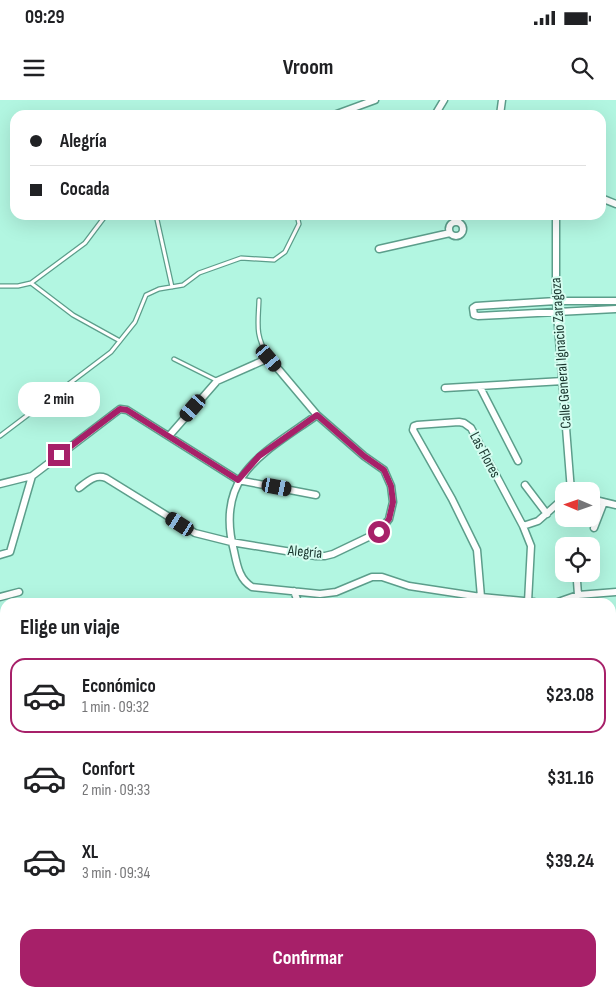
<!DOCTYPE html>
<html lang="es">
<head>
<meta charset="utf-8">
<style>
  :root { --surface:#fff; --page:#f2f2f2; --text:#202124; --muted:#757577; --line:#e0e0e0; --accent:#a72069 }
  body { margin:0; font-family:"Sofia Sans Condensed",sans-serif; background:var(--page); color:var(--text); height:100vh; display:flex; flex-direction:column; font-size:19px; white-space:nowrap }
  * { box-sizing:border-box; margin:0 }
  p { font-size:16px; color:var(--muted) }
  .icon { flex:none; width:28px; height:28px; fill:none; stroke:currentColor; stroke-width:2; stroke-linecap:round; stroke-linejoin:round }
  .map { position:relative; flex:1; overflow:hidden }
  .side { position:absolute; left:0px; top:498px; width:616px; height:399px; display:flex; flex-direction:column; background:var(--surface); border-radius:15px 15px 0 0; box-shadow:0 5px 20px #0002 }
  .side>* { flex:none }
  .top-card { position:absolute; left:10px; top:10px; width:596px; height:110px; border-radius:15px; box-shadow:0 5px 20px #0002; display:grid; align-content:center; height:110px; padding:0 20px; background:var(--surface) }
  .needle { width:32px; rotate:272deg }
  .fabs { position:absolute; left:555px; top:382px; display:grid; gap:10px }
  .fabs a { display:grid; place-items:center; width:45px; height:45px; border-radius:10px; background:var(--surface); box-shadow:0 5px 20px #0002; font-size:25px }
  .end { position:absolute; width:22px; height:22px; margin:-11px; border:6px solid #a72069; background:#fff; box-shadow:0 0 0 2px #fff }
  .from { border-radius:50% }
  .bubble { position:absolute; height:35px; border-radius:15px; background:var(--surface); box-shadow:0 5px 20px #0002; font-size:16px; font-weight:700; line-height:35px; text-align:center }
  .car { position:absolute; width:15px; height:30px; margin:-15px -8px; border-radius:6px; box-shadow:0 0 4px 1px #0007; background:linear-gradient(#222 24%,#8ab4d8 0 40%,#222 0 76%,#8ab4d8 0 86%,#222 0) }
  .top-card b { display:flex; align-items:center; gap:18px; height:48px; font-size:19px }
  .top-card b+b { border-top:1px solid var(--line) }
  .top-card i { width:12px; height:12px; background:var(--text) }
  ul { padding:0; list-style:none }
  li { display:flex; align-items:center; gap:15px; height:75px; margin:0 10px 8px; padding:0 10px; border:2px solid transparent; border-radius:15px }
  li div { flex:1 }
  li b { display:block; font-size:19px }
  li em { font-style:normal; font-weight:700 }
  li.active { border-color:var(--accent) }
  li>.icon { width:45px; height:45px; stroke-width:1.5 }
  h2 { padding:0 20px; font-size:22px; line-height:60px }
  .button { display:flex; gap:10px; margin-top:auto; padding:10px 20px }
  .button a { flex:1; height:58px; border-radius:15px; background:var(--accent); color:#fff; font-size:20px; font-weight:700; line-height:58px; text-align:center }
  .status { display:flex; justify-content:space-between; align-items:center; height:35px; padding:0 25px; background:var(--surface); direction:ltr }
  .status svg { height:14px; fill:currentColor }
  header { display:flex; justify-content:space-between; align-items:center; height:65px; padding:0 20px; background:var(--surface); font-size:22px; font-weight:700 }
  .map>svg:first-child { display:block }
</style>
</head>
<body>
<div class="status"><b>09:29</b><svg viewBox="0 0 49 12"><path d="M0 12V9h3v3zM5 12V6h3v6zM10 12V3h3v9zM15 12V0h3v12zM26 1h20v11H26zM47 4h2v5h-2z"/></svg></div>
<header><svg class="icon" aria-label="menu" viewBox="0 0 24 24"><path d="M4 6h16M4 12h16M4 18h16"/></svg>Vroom<svg class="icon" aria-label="search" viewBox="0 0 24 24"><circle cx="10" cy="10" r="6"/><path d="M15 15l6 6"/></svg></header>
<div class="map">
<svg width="616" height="896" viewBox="0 0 616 896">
  <rect width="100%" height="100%" fill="#b2f6e1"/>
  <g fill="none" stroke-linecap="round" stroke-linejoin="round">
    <defs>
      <path id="lane" d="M156,115L172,187
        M31,183L85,143L106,115
        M0,186H18L31,183L73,215L120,241
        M259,200C258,226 255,234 268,257
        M174,259L216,280
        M0,336L111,252L135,222L146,195L159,189L183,185L199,173L241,158L274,160L285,152L299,124L297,115"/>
      <path id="street" d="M334,15L375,0
        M435,15L444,0
        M500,15L502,0
        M601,98L616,104
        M556,115V201L571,391
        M457,122L461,115
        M449 129a7 7 0 1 1 14 0a7 7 0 1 1-14 0Z
        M379,149L450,133
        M616,201H556L476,206L473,208L474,215L478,216L616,209
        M480,287L518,361
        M445,288L563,281
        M317,315C264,353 214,375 234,451C237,465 239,479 252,487L320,494L336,492L372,477H382L409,486L481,497L534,502
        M0,384L32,376L120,309L127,310L238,380L316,395
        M525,385L547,414
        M79,388C88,381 95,374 106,378L195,433L231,442L316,456H325L333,454L379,432L389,419L393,402L391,386L384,370L364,356L317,315L269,258L217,281L169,336
        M591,399L616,405
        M523,426L538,421L564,398
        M594,428L604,402
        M0,455L10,452L32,376
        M294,491L298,502
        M578,495L577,481L578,474
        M0,497L19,492
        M481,497L477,450L452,399L413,330L414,326L417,325L459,322L464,323L471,328L523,426L531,446L528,502
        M558,502L578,495L616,492
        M611,555L616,553
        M0,568H5
        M0,603H5
        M611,614H616
        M0,634H5
        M0,665H5
        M611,682H616
        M0,742H5
        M0,776L5,775
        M611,791H616
        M0,807H5
        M0,874L3,896
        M122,896V891
        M172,896V891
        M221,896L222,891
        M276,896V891
        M381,896L386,892L394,891
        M425,896L427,891"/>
      <path id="secondary" d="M611,672L616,646
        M583,891L587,896"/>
    </defs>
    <use href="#lane" stroke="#5c9e8b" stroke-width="5.5"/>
    <use href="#street" stroke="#5c9e8b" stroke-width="9"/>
    <use href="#secondary" stroke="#5c9e8b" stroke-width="11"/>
    <use href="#lane" stroke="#fff" stroke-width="3"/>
    <use href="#street" stroke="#fff" stroke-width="6"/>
    <use href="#secondary" stroke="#d4ecf8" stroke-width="9"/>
  </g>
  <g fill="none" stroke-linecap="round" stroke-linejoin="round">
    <path stroke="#a72069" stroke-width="6" d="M59,355L120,309L127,310L238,380L259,356L317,315L364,356L384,370L391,386L393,402L389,419L379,432"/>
  </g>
  <g text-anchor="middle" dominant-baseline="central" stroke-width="4" stroke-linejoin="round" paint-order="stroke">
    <g font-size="15" fill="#19352d" stroke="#d5fdf0">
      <text transform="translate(561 253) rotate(-94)">Calle General Ignacio Zaragoza</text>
      <text transform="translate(485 355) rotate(62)">Las Flores</text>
      <text transform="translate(305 452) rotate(5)">Alegría</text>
    </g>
  </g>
</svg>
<div class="fabs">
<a><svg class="needle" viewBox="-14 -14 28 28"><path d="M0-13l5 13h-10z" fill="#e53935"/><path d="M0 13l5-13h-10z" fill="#757577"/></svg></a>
<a><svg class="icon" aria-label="locate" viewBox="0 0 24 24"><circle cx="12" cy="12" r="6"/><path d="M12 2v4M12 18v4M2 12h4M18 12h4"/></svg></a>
</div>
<i class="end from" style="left:379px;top:432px"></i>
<i class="end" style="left:59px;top:355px"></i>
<div class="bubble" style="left:18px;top:282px;width:82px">2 min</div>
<i class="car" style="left:269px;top:258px;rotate:140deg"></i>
<i class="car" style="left:193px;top:308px;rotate:221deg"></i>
<i class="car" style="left:277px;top:387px;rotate:101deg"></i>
<i class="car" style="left:180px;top:424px;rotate:302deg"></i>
<div class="top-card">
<b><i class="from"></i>Alegría</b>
<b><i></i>Cocada</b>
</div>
<section class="side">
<h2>Elige un viaje</h2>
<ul>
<li class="active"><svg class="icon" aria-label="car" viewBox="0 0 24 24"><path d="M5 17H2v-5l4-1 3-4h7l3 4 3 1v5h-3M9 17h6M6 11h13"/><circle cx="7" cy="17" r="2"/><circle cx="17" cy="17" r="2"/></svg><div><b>Económico</b><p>1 min · 09:32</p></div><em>$23.08</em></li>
<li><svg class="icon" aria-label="car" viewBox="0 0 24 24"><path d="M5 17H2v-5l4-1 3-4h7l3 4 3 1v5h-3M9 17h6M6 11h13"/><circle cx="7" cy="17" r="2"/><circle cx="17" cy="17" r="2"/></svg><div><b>Confort</b><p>2 min · 09:33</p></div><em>$31.16</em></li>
<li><svg class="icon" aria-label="car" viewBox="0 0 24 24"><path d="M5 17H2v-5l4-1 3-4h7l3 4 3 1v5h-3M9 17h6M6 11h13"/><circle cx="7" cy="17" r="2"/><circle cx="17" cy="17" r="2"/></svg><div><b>XL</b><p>3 min · 09:34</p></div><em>$39.24</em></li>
</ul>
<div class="button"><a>Confirmar</a></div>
</section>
</div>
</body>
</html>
